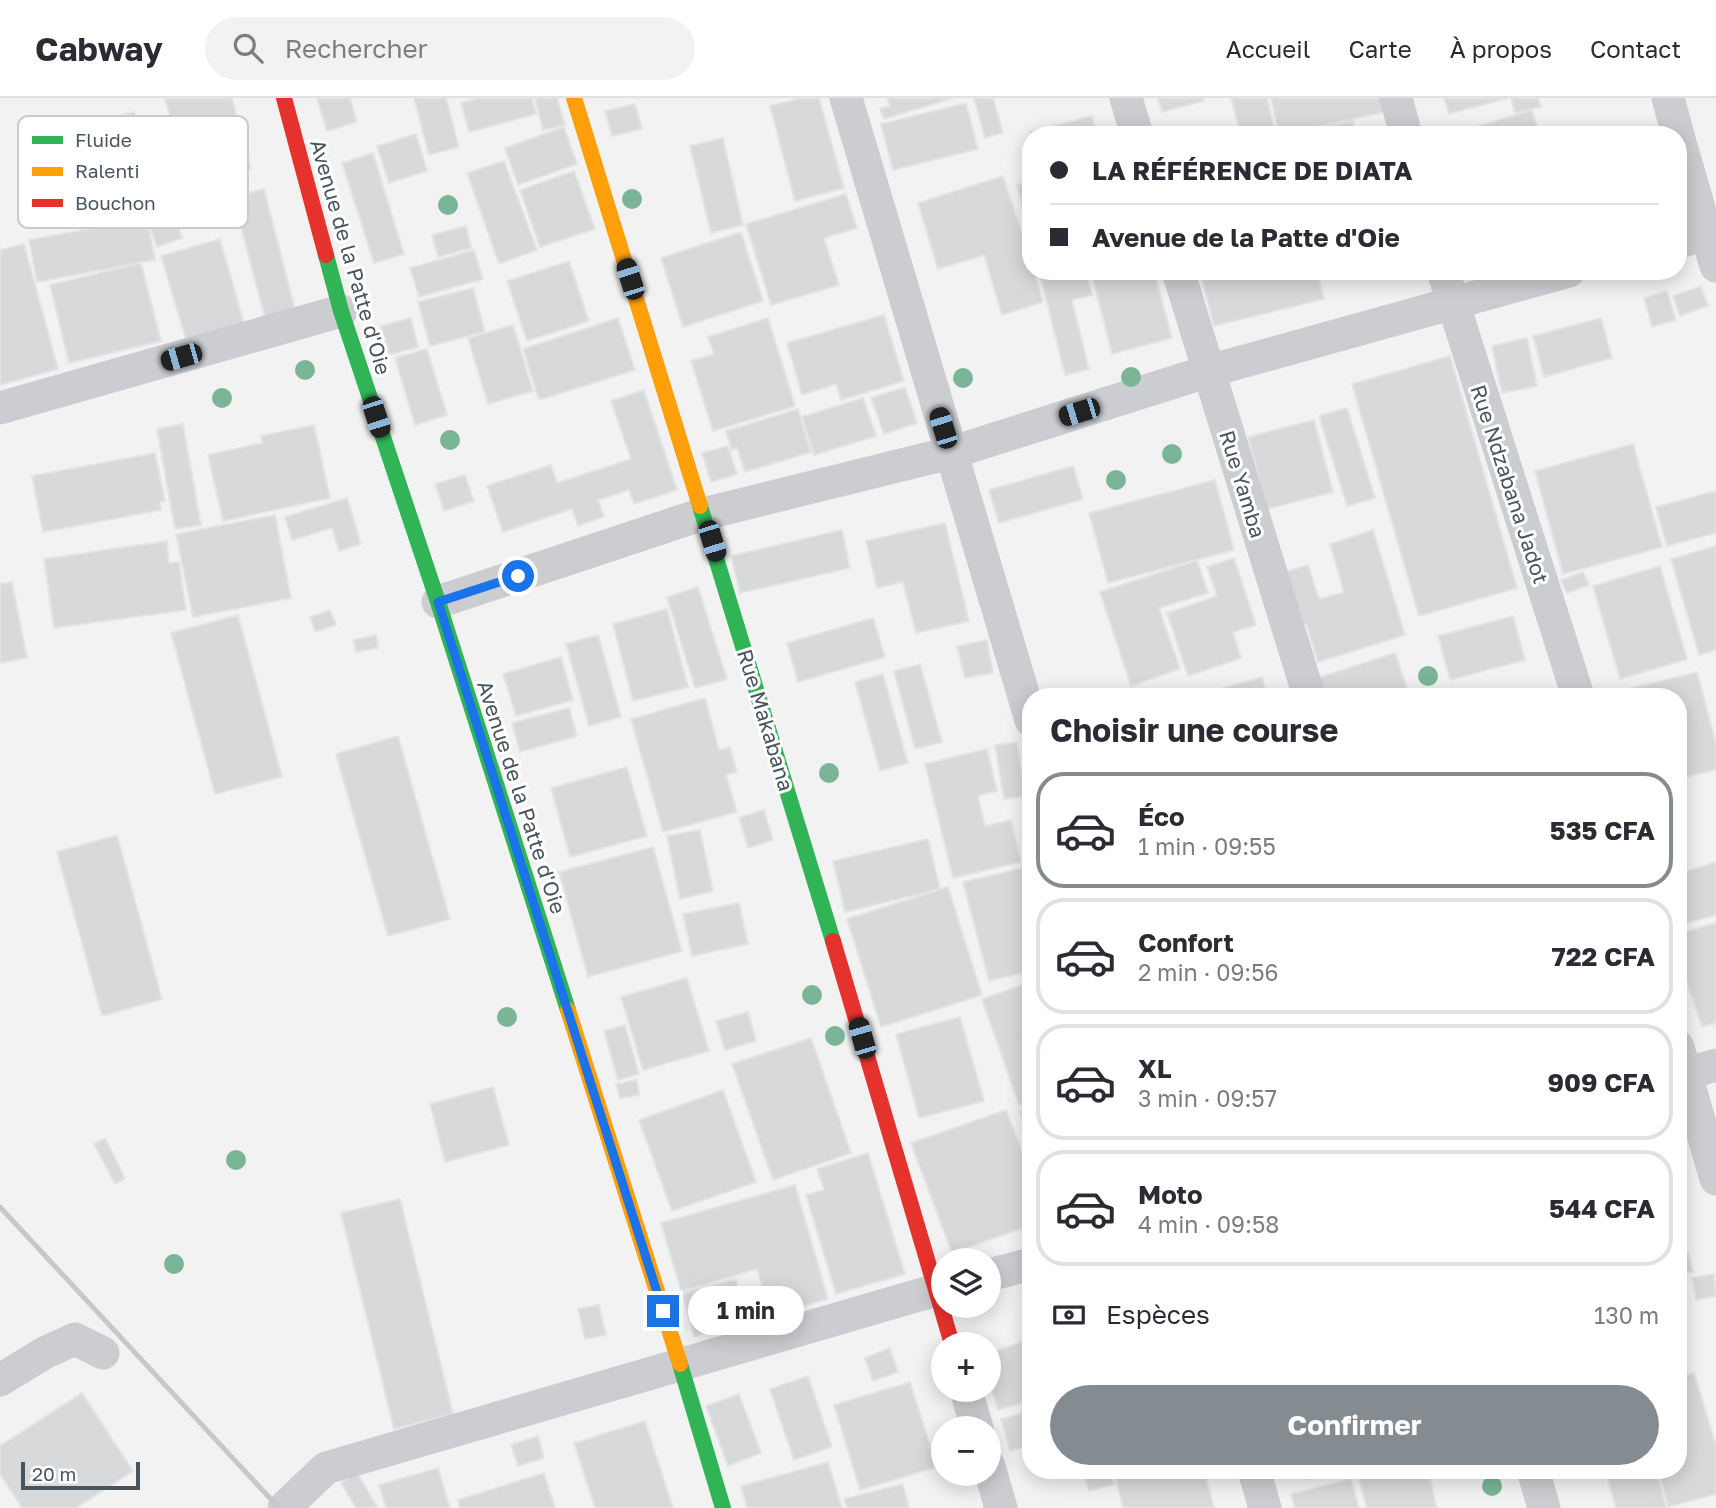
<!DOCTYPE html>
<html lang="fr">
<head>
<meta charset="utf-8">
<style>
  :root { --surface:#fff; --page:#f2f2f3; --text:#2b2b33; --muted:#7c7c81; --line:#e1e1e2; --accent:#848c92 }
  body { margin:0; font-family:"Golos Text",sans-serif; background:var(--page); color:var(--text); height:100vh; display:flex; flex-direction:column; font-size:26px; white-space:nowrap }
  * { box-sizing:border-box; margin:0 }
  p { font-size:23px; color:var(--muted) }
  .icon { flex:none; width:38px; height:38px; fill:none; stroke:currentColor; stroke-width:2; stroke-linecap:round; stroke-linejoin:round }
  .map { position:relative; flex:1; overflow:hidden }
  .drawer { position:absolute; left:1022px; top:590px; width:665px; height:791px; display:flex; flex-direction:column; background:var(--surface); border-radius:28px; box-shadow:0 4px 18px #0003 }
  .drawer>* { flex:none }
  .guide { position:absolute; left:1022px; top:28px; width:665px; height:154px; border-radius:28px; box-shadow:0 4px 18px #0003; display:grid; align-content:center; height:154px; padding:0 28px; background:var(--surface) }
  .controls { position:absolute; left:931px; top:1150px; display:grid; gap:14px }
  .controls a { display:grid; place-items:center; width:70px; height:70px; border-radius:50%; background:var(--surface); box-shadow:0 4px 18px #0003; font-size:35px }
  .scale { position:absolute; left:21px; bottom:18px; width:119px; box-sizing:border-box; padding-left:7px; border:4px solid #48555f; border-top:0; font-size:19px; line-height:24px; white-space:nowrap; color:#48555f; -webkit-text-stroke:5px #fff; paint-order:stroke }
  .end { position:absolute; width:32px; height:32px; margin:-16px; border:9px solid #1a73e8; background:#fff; box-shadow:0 0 0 4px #fff }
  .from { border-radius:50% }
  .bubble { position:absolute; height:49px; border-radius:24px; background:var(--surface); box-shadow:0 4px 18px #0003; font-size:23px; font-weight:700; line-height:49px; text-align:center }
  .car { position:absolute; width:21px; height:42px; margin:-21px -10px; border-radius:9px; box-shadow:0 0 5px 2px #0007; background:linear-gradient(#222 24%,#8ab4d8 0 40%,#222 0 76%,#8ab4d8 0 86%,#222 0) }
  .guide b { display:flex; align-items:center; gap:24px; height:66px; font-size:26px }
  .guide b+b { border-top:2px solid var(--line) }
  .guide i { width:18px; height:18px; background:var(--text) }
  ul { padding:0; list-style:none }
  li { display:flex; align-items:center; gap:21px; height:116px; margin:0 14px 10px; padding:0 14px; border:4px solid var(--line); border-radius:28px }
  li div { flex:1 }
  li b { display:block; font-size:26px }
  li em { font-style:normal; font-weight:700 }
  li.selected { border-color:var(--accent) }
  li>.icon { width:63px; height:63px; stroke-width:1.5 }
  h2 { padding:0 28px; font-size:32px; line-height:84px }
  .pay { display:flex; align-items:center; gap:18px; height:77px; padding:0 28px; font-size:26px }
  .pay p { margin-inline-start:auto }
  .action { display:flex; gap:14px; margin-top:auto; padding:14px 28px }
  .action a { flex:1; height:80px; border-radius:42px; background:var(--accent); color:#fff; font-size:28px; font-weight:700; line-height:80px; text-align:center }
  header { display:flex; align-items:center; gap:42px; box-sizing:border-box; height:98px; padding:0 35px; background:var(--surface); border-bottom:2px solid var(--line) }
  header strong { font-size:33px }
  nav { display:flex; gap:38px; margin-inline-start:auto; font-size:24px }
  .search { width:490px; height:63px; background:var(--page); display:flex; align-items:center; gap:18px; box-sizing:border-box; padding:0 24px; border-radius:38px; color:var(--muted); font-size:26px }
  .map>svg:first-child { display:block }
</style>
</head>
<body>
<header>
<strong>Cabway</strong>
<div class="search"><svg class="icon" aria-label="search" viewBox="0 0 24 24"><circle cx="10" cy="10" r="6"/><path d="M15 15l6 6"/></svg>Rechercher</div>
<nav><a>Accueil</a><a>Carte</a><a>À propos</a><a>Contact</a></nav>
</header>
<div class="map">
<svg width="1716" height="1410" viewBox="0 0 1716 1410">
  <rect width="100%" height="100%" fill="#f2f2f2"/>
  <path fill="#d8d9da" stroke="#e3e4e5" stroke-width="2" d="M165,0H232L251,71L189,88Z
    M317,0H350L357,24L327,33Z
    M414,0H446L459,49L429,57Z
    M479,0H532L536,16L469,34L461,5Z
    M535,0H557L565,27L543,32Z
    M801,0H819L844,90L795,103L770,8Z
    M887,0H953L884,21L880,11L890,8Z
    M974,0H993L1003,35L985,40Z
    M1158,0H1203L1204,3L1162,14Z
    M1231,0H1267L1276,37H1241Z
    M1271,0H1386L1389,13L1279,37Z
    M1444,0H1508L1449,16Z
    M1511,0H1538L1541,9L1515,15Z
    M966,5L978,51L893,72L881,26Z
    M635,6L642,31L612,38L605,13Z
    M1532,12L1540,37H1449Z
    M134,14L152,78L138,82L135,74L127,76L111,20Z
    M1092,18L1097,37L1031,38L1030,34Z
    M1353,23L1356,37H1288Z
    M564,29L577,66L518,87L505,50Z
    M416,36L427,73L389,85L377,48Z
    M723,40L743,127L711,135L690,48Z
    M373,55L404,156L374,165L342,65Z
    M504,63L537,152L499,166L467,75Z
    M574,73L595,131L540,149L520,92Z
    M1003,78L1031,164V173H1034L1043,204L1002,217L984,157L938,171L918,105Z
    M1031,83V140H1030L1017,87Z
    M264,91L298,223L268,231L233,99Z
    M846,96L857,130L824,140L839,187L771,207L746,126Z
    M175,118L182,140L157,149L149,127Z
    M147,120L155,162L37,184L29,142Z
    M466,128L471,150L438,159L432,137Z
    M741,134L763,203L683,229L661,160Z
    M220,141L246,232L188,248L161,158Z
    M24,146L58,271L0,287V152Z
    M474,152L483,181L419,199L410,170Z
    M569,163L589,223L527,243L507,183Z
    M141,165L161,243L69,265L50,187Z
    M1039,173H1086L1092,197L1072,202L1089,271L1065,277Z
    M1091,173H1154L1172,240L1112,256Z
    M1200,173H1317L1324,201L1214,228Z
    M1701,188L1708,208L1680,218L1673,198Z
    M473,190L485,234L430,248L418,204Z
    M1667,193L1676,222L1652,229L1644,200Z
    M884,217L904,283L841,302L836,286L802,297L787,245Z
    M411,220L418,249L389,257L381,228Z
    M618,220L635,272L539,302L523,251Z
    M768,220L795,308L713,333L691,263L714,256L708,239Z
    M1601,220L1612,260L1544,279L1533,238Z
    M513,227L533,293L488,306L468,240Z
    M1527,240L1537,288L1502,295L1492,248Z
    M427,251L447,317L415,327L395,260Z
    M1450,258L1517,490L1419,518L1352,286Z
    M905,289L917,325L884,336L871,300Z
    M644,292L677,392L634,406L629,392L598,402L604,419L578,428L572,411L503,434L487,388L551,367L557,385L631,361L611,303Z
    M863,300L876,338L814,357L802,319Z
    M1347,310L1375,400L1347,408L1319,318Z
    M798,311L811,354L745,374L737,350L732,352L726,333Z
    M1314,322L1333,394L1267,411L1248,339Z
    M183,326L201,427L175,431L157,331Z
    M314,327L330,400L223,423L208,357L262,345L261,338Z
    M1633,346L1662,449L1563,476L1535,373Z
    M728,348L737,376L711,384L702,355Z
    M155,355L165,403L160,404L161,412L43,434L32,378Z
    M1073,368L1083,401L999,425L989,392Z
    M465,377L474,403L444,413L435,386Z
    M1215,382L1234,452L1108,485L1089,415Z
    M1716,393V435L1667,448L1656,409Z
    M347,400L361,446L339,453L332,430L292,442L285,419Z
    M275,417L291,500L193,519L176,436Z
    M945,425L969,523L916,535L903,484L877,490L866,443Z
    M842,432L850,470L740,495L731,458Z
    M1373,432L1405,537L1318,564L1306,526L1299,528L1282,475L1308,467L1319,501L1344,494L1330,446Z
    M167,443L169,465L179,464L186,512L54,530L44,461Z
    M1716,448V552L1699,557L1671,461Z
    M1234,460L1256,527L1233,534L1241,560L1188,578L1167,515L1217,498L1207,469Z
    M1197,462L1208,495L1159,510L1180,571L1131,588L1100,494Z
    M1660,468L1687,561L1620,581L1593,488Z
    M1583,474L1589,487L1567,495L1561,482Z
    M12,484L27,560L0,565V486Z
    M698,489L727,581L695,590L667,499Z
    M667,511L688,589L633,603L613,526Z
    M330,512L336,527L315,534L310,519Z
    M238,517L282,679L215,696L171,535Z
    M1513,518L1525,562L1450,582L1438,538Z
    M873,520L885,559L798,584L787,545Z
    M376,537L378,550L356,554L353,542Z
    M598,537L621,619L589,628L566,546Z
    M987,542L993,575L965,580L957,548Z
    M1395,555L1410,598H1321L1315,581Z
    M561,559L573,602L516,618L503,576Z
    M920,566L942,644L915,651L894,573Z
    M1697,574L1716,646V672L1678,681V598H1627L1625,592Z
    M883,576L908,665L880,673L855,584Z
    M1262,579L1267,598H1197Z
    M705,600L719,652L730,649L737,674L726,677L737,714L663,734L631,621Z
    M569,610L577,638L520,654L512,625Z
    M398,638L450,821L388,838L336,656Z
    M1017,644L1025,698L1004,701L995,647Z
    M987,651L997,693L978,698L985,728L1011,722L1021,764L953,780L925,666Z
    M627,669L647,738L570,759L551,690Z
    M764,712L773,742L748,750L739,720Z
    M700,732L713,793L680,801L667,738Z
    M117,737L162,901L102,918L57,754Z
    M928,741L940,791L845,814L833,763Z
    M653,749L682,853L588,879L559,774Z
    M1716,764V817L1686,825L1678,799V776Z
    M1031,768V873L989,883L963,784Z
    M948,789L982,897L881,929L847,821Z
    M739,805L748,846L692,858L683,816Z
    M1716,825V925L1702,929L1678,857V836Z
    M687,880L709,953L643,972L621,899Z
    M1031,884V929L1021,933L1031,961V1003L1019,1007L982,901Z
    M748,914L756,943L725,952L716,923Z
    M960,919L984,1003L919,1020L896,936Z
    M625,927L639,976L618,982L604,933Z
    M811,940L851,1055L773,1082L732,966Z
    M637,982L639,997L620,1000L616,986Z
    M493,989L509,1047L445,1064L430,1006Z
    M723,992L756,1084L672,1113L639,1022Z
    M1031,1010V1052L1020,1013Z
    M1006,1012L1031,1078V1127L952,1155L911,1045Z
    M105,1040L125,1080L115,1086L94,1046Z
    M868,1055L905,1176L836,1196L806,1097L824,1092L817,1071Z
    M795,1087L828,1201L770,1217L757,1171L681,1193L661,1125Z
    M400,1101L453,1316L394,1331L341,1115Z
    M1689,1156L1693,1174L1678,1176V1158Z
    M1714,1176L1716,1198L1696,1202L1692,1180Z
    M736,1181L747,1224L694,1238L682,1195Z
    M599,1207L606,1237L585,1241L578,1211Z
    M1031,1241V1302L998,1312L989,1282V1255Z
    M890,1250L898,1274L873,1283L865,1260Z
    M1694,1275L1716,1347V1396L1668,1409L1658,1372H1678V1279Z
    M808,1278L832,1349L794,1362L770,1291Z
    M910,1284L937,1369L860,1392L834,1307Z
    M82,1295L133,1373L76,1410H22L0,1376V1348Z
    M739,1296L761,1355L728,1368L706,1308Z
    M1031,1313V1347L1010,1353L1001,1321Z
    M645,1323L673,1410H595L574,1345Z
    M538,1338L544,1360L518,1368L511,1347Z
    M828,1364L842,1410H747L741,1388Z
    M438,1370L450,1410H386L379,1387Z
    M1083,1372H1110L1114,1386L1089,1393Z
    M1114,1372H1204L1214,1410H1123Z
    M1302,1372H1341L1305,1381Z
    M1398,1372H1428L1437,1410H1367L1359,1381Z
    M1605,1372H1656L1667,1410H1616Z
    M357,1375L378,1410H356L341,1385Z
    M544,1375L555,1410H460L458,1402Z
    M1351,1381L1359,1410H1295L1291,1396Z
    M903,1386L909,1410H847L844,1401Z"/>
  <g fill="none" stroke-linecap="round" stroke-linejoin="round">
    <path stroke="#cbcdd0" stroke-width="33" d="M846,0L1031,622
      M1126,0L1137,37
      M1396,0L1406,37
      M1668,0L1678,37
      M1678,38L1716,168
      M1678,144L1716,134
      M1178,173L1309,598
      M1443,173L1578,598
      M0,310L341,213
      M438,504L703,416L950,355L1209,273L1569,173
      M1678,949L1716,1081
      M1678,978L1716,967
      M989,1177L1031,1166
      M0,1282L46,1254L75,1241L103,1255
      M966,1292L977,1330
      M989,1368L1001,1410
      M1254,1372L1265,1410
      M1533,1372L1544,1410
      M284,1410L326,1370L943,1190"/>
    <path stroke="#30b455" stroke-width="16" d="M326,157L341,213L438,504L568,912
      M700,408L833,843
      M680,1266L723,1410"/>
    <path stroke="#ff9f0a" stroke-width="16" d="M574,0L700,408
      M568,912L680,1266"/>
    <path stroke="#e5322d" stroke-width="16" d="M284,0L326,157
      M833,843L952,1246"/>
    <path stroke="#c7c8ca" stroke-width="5" d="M0,1109L279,1410"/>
  </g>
  <g fill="#79b596">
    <circle cx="632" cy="101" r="10"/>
    <circle cx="448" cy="107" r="10"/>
    <circle cx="305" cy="272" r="10"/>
    <circle cx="1131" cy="279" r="10"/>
    <circle cx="963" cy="280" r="10"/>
    <circle cx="222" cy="300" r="10"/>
    <circle cx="450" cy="342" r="10"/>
    <circle cx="1172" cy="356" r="10"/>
    <circle cx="1116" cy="382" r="10"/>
    <circle cx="1428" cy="578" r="10"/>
    <circle cx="829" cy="675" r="10"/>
    <circle cx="812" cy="897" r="10"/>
    <circle cx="507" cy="919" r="10"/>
    <circle cx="835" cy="938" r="10"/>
    <circle cx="236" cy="1062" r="10"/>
    <circle cx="174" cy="1166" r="10"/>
    <circle cx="1492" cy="1388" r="10"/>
  </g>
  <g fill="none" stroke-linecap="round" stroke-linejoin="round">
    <path stroke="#1a73e8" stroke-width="9" d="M518,478L438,504L663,1213"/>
  </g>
  <g text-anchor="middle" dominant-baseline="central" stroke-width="6" stroke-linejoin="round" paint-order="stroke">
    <g font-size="21" fill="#48555f" stroke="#fff">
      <text transform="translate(351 159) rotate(74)">Avenue de la Patte d'Oie</text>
      <text transform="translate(1243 386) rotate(73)">Rue Yamba</text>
      <text transform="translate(1510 386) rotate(72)">Rue Ndzabana Jadot</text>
      <text transform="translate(766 622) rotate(73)">Rue Makabana</text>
      <text transform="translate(522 699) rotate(72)">Avenue de la Patte d'Oie</text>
    </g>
  </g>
  <rect x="18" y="18" width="230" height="112" rx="10" fill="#fff" stroke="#c8cccf" stroke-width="2"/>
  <rect x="32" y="38" width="31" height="8" fill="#30b455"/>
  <rect x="32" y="69" width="31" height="9" fill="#ff9f0a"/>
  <rect x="32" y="101" width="31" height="8" fill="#e5322d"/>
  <g font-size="19" fill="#48555f">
    <text x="75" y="49">Fluide</text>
    <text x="75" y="80">Ralenti</text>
    <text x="75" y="112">Bouchon</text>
  </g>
</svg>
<div class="controls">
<a><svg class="icon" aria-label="layers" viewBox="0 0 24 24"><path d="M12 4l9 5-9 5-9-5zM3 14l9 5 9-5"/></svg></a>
<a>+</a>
<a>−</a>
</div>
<div class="scale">20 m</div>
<i class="end from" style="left:518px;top:478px"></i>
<i class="end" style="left:663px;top:1213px"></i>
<div class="bubble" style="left:688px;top:1188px;width:116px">1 min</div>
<i class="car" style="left:630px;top:181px;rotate:342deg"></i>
<i class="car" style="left:181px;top:259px;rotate:254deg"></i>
<i class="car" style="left:1079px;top:314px;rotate:253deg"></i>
<i class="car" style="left:376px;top:319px;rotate:162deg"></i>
<i class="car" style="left:943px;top:330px;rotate:343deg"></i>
<i class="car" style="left:712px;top:443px;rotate:163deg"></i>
<i class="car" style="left:862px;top:940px;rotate:344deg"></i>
<div class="guide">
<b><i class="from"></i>LA RÉFÉRENCE DE DIATA</b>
<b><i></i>Avenue de la Patte d'Oie</b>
</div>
<section class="drawer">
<h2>Choisir une course</h2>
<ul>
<li class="selected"><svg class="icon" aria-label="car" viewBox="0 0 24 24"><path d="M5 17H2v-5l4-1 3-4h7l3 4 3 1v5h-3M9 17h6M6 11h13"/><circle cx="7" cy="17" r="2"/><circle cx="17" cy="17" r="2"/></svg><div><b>Éco</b><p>1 min · 09:55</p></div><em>535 CFA</em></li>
<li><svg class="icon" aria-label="car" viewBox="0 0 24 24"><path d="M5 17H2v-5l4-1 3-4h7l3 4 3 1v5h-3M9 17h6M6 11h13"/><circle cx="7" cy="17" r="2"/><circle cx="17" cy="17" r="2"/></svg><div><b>Confort</b><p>2 min · 09:56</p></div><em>722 CFA</em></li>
<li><svg class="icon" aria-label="car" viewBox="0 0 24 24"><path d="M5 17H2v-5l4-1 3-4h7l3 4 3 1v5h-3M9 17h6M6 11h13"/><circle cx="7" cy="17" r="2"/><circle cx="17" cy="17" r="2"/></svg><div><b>XL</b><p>3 min · 09:57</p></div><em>909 CFA</em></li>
<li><svg class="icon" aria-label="car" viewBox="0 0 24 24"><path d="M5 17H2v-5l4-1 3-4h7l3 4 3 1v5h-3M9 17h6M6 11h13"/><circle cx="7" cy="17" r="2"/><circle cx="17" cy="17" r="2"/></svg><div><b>Moto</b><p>4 min · 09:58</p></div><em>544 CFA</em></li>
</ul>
<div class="pay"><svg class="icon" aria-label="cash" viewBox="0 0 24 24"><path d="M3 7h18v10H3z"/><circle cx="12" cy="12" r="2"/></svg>Espèces<p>130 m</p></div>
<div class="action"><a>Confirmer</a></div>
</section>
</div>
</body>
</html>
